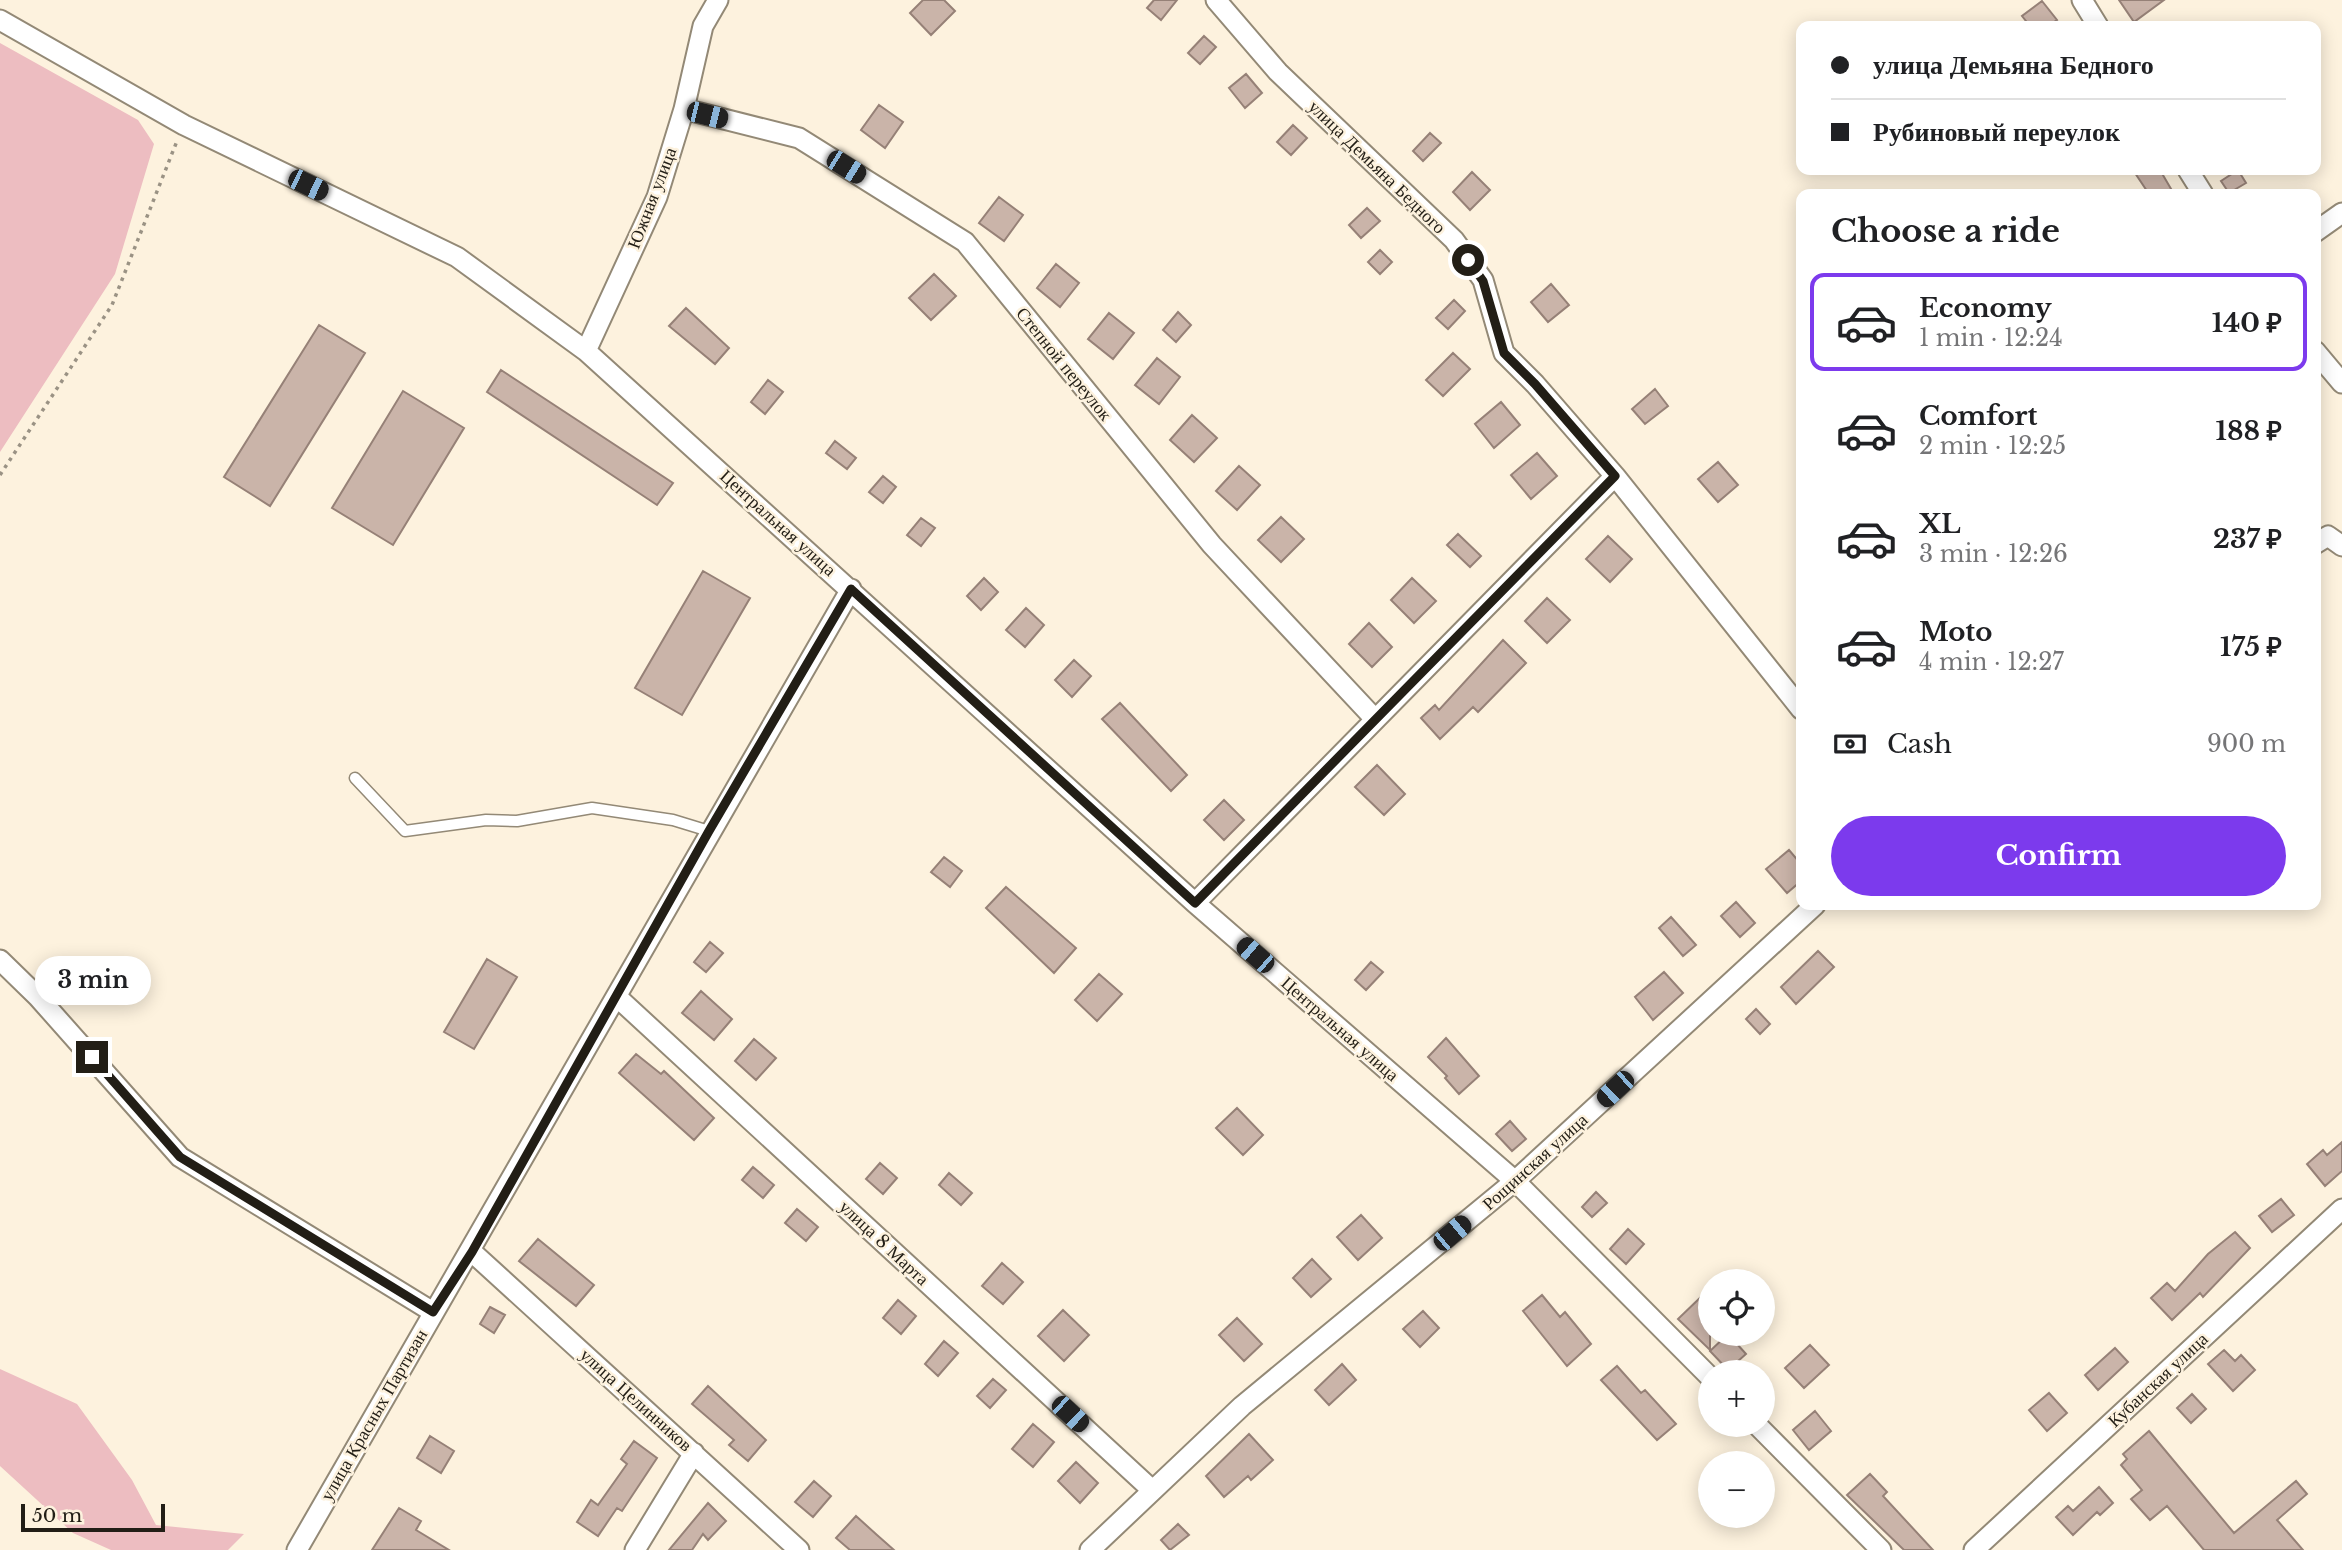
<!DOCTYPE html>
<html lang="en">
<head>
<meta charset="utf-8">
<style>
  :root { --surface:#fff; --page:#f2f2f2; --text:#202124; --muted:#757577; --line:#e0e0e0; --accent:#7c3aed }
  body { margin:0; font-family:"Libre Baskerville",serif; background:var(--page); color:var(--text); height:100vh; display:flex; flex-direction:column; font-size:26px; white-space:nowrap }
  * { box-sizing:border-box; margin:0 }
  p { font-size:23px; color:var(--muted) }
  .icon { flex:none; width:38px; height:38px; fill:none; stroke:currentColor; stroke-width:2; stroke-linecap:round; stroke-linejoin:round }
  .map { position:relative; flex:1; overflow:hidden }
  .drawer { position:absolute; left:1796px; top:189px; width:525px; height:721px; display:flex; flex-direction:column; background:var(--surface); border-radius:14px; box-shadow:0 4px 18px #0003 }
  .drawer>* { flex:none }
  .guide { position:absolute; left:1796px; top:21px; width:525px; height:154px; border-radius:14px; box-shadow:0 4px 18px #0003; display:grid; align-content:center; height:154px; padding:0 35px; background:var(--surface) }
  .buttons { position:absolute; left:1698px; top:1269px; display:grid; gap:14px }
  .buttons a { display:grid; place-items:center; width:77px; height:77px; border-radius:50%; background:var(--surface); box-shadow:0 4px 18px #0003; font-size:35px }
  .scale { position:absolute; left:21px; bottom:18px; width:144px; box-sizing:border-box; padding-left:7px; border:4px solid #221e16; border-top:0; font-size:19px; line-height:24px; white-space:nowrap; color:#221e16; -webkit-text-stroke:5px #fdf2de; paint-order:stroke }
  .end { position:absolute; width:32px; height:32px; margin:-16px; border:9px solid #221e16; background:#fff; box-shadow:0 0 0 4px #fff }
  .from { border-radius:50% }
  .bubble { position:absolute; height:49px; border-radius:24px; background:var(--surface); box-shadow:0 4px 18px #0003; font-size:23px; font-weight:700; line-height:49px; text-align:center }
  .car { position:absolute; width:21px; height:42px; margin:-21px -10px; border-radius:9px; box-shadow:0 0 5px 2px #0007; background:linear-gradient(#222 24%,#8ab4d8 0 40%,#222 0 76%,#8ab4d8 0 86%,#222 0) }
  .guide b { display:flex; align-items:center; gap:24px; height:66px; font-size:26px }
  .guide b+b { border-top:2px solid var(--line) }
  .guide i { width:18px; height:18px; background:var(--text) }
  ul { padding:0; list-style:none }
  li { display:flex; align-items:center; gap:21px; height:98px; margin:0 14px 10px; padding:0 21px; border:4px solid transparent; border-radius:14px }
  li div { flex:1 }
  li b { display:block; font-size:26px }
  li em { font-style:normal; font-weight:700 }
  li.current { border-color:var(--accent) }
  li>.icon { width:63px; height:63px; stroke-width:1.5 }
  h2 { padding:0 35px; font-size:32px; line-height:84px }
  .pay { display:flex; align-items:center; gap:18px; height:77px; padding:0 35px; font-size:26px }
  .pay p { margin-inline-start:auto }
  .cta { display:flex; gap:14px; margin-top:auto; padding:14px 35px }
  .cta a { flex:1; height:80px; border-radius:42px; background:var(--accent); color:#fff; font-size:28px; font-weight:700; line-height:80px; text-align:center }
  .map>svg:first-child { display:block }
</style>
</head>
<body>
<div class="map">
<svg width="2342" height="1550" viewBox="0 0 2342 1550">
  <rect width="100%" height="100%" fill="#fdf2de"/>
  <path fill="#edbdc1" d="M0,43L138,120L154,144L115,274L0,452Z
    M0,1369L77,1404L132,1480L156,1525L244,1534L228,1550H111L73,1533L0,1466Z"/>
  <path fill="#cab4a9" stroke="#968177" stroke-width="2" d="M923,0H944L955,11L931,35L910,13Z
    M1154,0H1177L1161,20L1147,8Z
    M2119,0H2164L2134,22Z
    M2042,1L2057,20L2048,26H2030L2022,16Z
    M1204,36L1216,47L1200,64L1188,53Z
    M1246,74L1262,93L1245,108L1229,88Z
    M879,105L903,122L885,148L861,130Z
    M1293,125L1307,138L1291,155L1277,142Z
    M1430,133L1441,143L1423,161L1413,151Z
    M2133,170H2160L2174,194H2149Z
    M2238,170L2246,183L2229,193L2221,181Z
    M1472,172L1490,190L1470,210L1453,192Z
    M999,197L1023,215L1004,241L979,223Z
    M1367,208L1380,221L1361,238L1349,225Z
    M1380,250L1392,262L1380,274L1368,262Z
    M1056,264L1079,283L1060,307L1037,288Z
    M934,274L956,296L931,320L909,298Z
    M1551,284L1569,305L1548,322L1531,302Z
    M1454,300L1465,311L1448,329L1436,318Z
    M686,308L729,348L715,364L669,326Z
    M1178,312L1191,325L1176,342L1163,330Z
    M1109,313L1134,333L1113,359L1088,339Z
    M319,325L365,353L270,506L224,477Z
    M1453,353L1470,369L1443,396L1426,380Z
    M1157,358L1180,377L1159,404L1135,385Z
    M501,370L673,483L657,505L487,392Z
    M768,380L783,392L765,414L751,402Z
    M1655,389L1668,406L1645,424L1632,409Z
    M403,391L464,428L393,545L332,508Z
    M1501,402L1520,425L1494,448L1475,424Z
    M1192,415L1217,438L1194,462L1170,440Z
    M835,441L856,458L847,469L826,453Z
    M1537,453L1557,476L1531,499L1511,475Z
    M1718,462L1738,485L1718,502L1698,479Z
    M1239,466L1260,485L1237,510L1216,491Z
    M883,476L896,487L883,503L869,492Z
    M1281,517L1304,539L1281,562L1258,540Z
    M921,518L935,528L921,546L907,535Z
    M1458,534L1481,556L1470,567L1447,545Z
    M1608,536L1632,559L1610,582L1586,559Z
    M703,571L750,598L682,715L635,688Z
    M984,578L998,592L981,610L967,596Z
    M1412,578L1436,601L1414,623L1391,600Z
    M1547,598L1570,620L1547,643L1525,621Z
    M1026,608L1044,625L1025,647L1006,630Z
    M1369,623L1392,647L1372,667L1349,644Z
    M1503,640L1526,663L1478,712L1473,707L1440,739L1421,718L1435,705L1439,710Z
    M1074,660L1091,676L1072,697L1055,680Z
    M1120,703L1187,775L1171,791L1102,719Z
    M1377,765L1405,794L1384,815L1355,787Z
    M1224,800L1244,820L1224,840L1204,820Z
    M1789,850L1801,864V881L1787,893L1766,869Z
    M944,857L962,871L950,887L931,872Z
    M1006,887L1076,948L1054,973L986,908Z
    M1736,902L1755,923L1740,937L1721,916Z
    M1671,917L1696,945L1683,956L1659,928Z
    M710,942L723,953L706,972L694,962Z
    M1818,951L1834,967L1796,1004L1781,987Z
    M487,959L517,977L474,1049L444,1032Z
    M1371,962L1383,972L1366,990L1355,980Z
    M1664,972L1683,993L1653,1020L1635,997Z
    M1099,974L1122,994L1097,1021L1075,1000Z
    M701,991L732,1019L714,1040L682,1013Z
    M1756,1009L1770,1024L1760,1034L1746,1019Z
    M1446,1038L1479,1076L1459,1094L1445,1078L1447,1076L1428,1057Z
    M754,1039L776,1058L756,1080L735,1061Z
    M636,1054L661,1074L664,1071L714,1118L694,1140L619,1073Z
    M1237,1108L1263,1135L1243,1155L1216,1128Z
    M1510,1121L1526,1139L1512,1151L1496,1134Z
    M2342,1142V1171L2325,1186L2307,1164L2323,1150L2327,1155Z
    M880,1163L897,1178L883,1194L866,1179Z
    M753,1167L774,1185L763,1198L742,1180Z
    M949,1173L972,1193L961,1205L939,1185Z
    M1596,1192L1607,1203L1592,1217L1582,1207Z
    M2281,1199L2294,1215L2272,1232L2259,1216Z
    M797,1209L818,1227L806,1241L785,1223Z
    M1361,1215L1382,1238L1358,1260L1337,1237Z
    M1628,1229L1644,1244L1626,1264L1610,1249Z
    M2235,1232L2250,1248L2203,1297L2200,1293L2172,1320L2151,1298L2167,1283L2175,1291L2208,1254Z
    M538,1239L594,1285L576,1306L519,1261Z
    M1312,1259L1331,1279L1311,1297L1293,1278Z
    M1002,1263L1023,1282L1003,1304L982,1286Z
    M1542,1295L1560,1317L1565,1312L1591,1344L1567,1366L1523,1311Z
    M1703,1295L1710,1302V1350L1678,1319Z
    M898,1300L916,1316L901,1334L883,1318Z
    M490,1307L505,1315L494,1333L480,1324Z
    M1063,1310L1089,1335L1064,1361L1038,1336Z
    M1423,1311L1439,1328L1420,1347L1403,1329Z
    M1237,1318L1262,1344L1244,1361L1219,1335Z
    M1728,1334L1746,1354L1728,1370L1710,1351Z
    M944,1341L958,1353L938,1376L925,1364Z
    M1810,1345L1829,1365L1804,1388L1785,1368Z
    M2115,1348L2128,1362L2098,1390L2085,1375Z
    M2224,1350L2235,1361L2241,1355L2255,1370L2233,1391L2208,1364Z
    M1342,1364L1356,1380L1329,1405L1315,1390Z
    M1617,1366L1641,1393L1645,1390L1676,1424L1657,1440L1601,1380Z
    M993,1379L1006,1390L990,1408L977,1396Z
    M708,1386L766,1440L748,1461L729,1445L734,1440L692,1404Z
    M2049,1393L2067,1413L2047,1431L2029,1410Z
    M2192,1394L2206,1409L2191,1423L2177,1408Z
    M1815,1411L1831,1431L1809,1450L1793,1430Z
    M1033,1424L1054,1442L1033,1467L1012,1449Z
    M2149,1431L2234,1533L2296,1481L2307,1494L2277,1520L2303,1550H2204L2167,1506L2150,1520L2131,1499L2142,1490L2121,1465L2127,1459L2123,1454Z
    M1249,1434L1273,1460L1251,1480L1248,1476L1224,1497L1206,1476Z
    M430,1436L454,1451L441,1473L417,1458Z
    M634,1441L657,1458L622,1511L617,1508L598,1536L577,1522L591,1500L598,1505L627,1464L621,1459Z
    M1076,1462L1098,1483L1080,1503L1058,1481Z
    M1870,1474L1887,1492L1883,1496L1933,1550H1904L1847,1495Z
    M814,1481L831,1496L813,1517L795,1502Z
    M2099,1487L2113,1503L2100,1515L2097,1512L2073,1535L2056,1517L2068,1506L2073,1511Z
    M708,1503L726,1521L708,1540L703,1534L692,1550H669Z
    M399,1508L421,1521L416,1530L449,1550H372Z
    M856,1516L877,1535L894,1550H850L836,1538Z
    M1178,1524L1189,1535L1170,1550L1161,1540Z"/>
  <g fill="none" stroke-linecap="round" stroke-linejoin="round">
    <defs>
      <path id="lane" d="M355,778L405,831L486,820L517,821L592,808L673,820L709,831"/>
      <path id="street" d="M1216,0L1278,72L1454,240L1483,280L1504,353L1535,384L1615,476L1801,709
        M2082,0L2098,26
        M0,20L184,125L457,257L586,351L1195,903L1515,1181L1710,1377
        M684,109L799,138L965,242L1212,545L1374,718
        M2188,170L2203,194
        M2315,232L2342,213
        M586,351L657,197L684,109L703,26L718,0
        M2315,351L2342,383
        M2315,544L2328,536L2342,546
        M1195,903L1615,476
        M0,960L38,997L180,1157L433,1312
        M617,997L1152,1490
        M472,1252L799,1550
        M1756,1424L1881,1550
        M297,1550L851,589
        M635,1550L694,1453
        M1090,1550L1242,1406L1515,1181L1815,905
        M1974,1550L2342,1209"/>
    </defs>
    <use href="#lane" stroke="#938976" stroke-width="13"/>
    <use href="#street" stroke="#938976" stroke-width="23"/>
    <path stroke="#9a9284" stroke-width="3.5" stroke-dasharray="3.5 5" stroke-linecap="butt" d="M0,475L112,305L177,141"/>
    <use href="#lane" stroke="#fff" stroke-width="10"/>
    <use href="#street" stroke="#fff" stroke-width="19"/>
  </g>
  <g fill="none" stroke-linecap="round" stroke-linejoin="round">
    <path stroke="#221e16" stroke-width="9" d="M92,1057L180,1157L433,1312L472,1252L709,831L851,589L1195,903L1615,476L1535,384L1504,353L1483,281L1468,260"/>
  </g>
  <g text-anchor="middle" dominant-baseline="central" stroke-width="5" stroke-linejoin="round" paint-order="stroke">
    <g font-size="18" fill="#221e16" stroke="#fdf2de">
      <text transform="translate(1377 167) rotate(44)">улица Демьяна Бедного</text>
      <text transform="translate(652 198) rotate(-69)">Южная улица</text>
      <text transform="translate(1064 364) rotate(51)">Степной переулок</text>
      <text transform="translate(778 523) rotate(42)">Центральная улица</text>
      <text transform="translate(1340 1029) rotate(41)">Центральная улица</text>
      <text transform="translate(1535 1162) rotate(-42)">Рощинская улица</text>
      <text transform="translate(884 1243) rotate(43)">улица 8 Марта</text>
      <text transform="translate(2158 1380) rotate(-43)">Кубанская улица</text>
      <text transform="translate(636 1400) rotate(42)">улица Целинников</text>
      <text transform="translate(374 1415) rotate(-60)">улица Красных Партизан</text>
    </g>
  </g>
</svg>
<div class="buttons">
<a><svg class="icon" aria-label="locate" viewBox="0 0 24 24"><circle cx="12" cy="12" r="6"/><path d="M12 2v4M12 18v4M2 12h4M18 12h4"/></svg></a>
<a>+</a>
<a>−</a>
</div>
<div class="scale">50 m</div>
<i class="end from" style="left:1468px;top:260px"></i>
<i class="end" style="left:92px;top:1057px"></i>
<div class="bubble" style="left:35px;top:956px;width:116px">3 min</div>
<i class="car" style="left:707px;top:115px;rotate:104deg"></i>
<i class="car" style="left:846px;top:167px;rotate:122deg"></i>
<i class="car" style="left:308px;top:185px;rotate:116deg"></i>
<i class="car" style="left:1255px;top:955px;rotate:311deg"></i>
<i class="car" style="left:1615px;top:1089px;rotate:227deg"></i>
<i class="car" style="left:1452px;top:1233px;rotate:50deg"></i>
<i class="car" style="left:1070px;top:1414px;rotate:133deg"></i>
<div class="guide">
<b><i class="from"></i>улица Демьяна Бедного</b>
<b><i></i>Рубиновый переулок</b>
</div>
<section class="drawer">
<h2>Choose a ride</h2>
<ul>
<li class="current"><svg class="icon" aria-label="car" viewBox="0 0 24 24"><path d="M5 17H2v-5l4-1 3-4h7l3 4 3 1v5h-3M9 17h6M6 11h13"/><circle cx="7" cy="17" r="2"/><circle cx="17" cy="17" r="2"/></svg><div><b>Economy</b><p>1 min · 12:24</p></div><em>140 ₽</em></li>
<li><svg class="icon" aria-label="car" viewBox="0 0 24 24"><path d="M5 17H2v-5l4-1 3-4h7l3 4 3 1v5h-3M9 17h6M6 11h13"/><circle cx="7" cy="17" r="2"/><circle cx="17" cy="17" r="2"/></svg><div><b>Comfort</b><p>2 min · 12:25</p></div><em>188 ₽</em></li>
<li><svg class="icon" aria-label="car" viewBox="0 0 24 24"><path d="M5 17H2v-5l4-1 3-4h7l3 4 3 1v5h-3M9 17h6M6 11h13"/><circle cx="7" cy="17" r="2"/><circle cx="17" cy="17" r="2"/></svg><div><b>XL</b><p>3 min · 12:26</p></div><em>237 ₽</em></li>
<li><svg class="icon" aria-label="car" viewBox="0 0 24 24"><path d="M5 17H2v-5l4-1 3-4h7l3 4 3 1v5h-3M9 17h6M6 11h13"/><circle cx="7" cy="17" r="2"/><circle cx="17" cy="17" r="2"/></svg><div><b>Moto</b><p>4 min · 12:27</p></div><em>175 ₽</em></li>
</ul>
<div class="pay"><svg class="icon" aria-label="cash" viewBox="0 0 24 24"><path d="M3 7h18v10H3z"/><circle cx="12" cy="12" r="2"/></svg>Cash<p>900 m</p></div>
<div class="cta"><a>Confirm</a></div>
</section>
</div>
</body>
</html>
